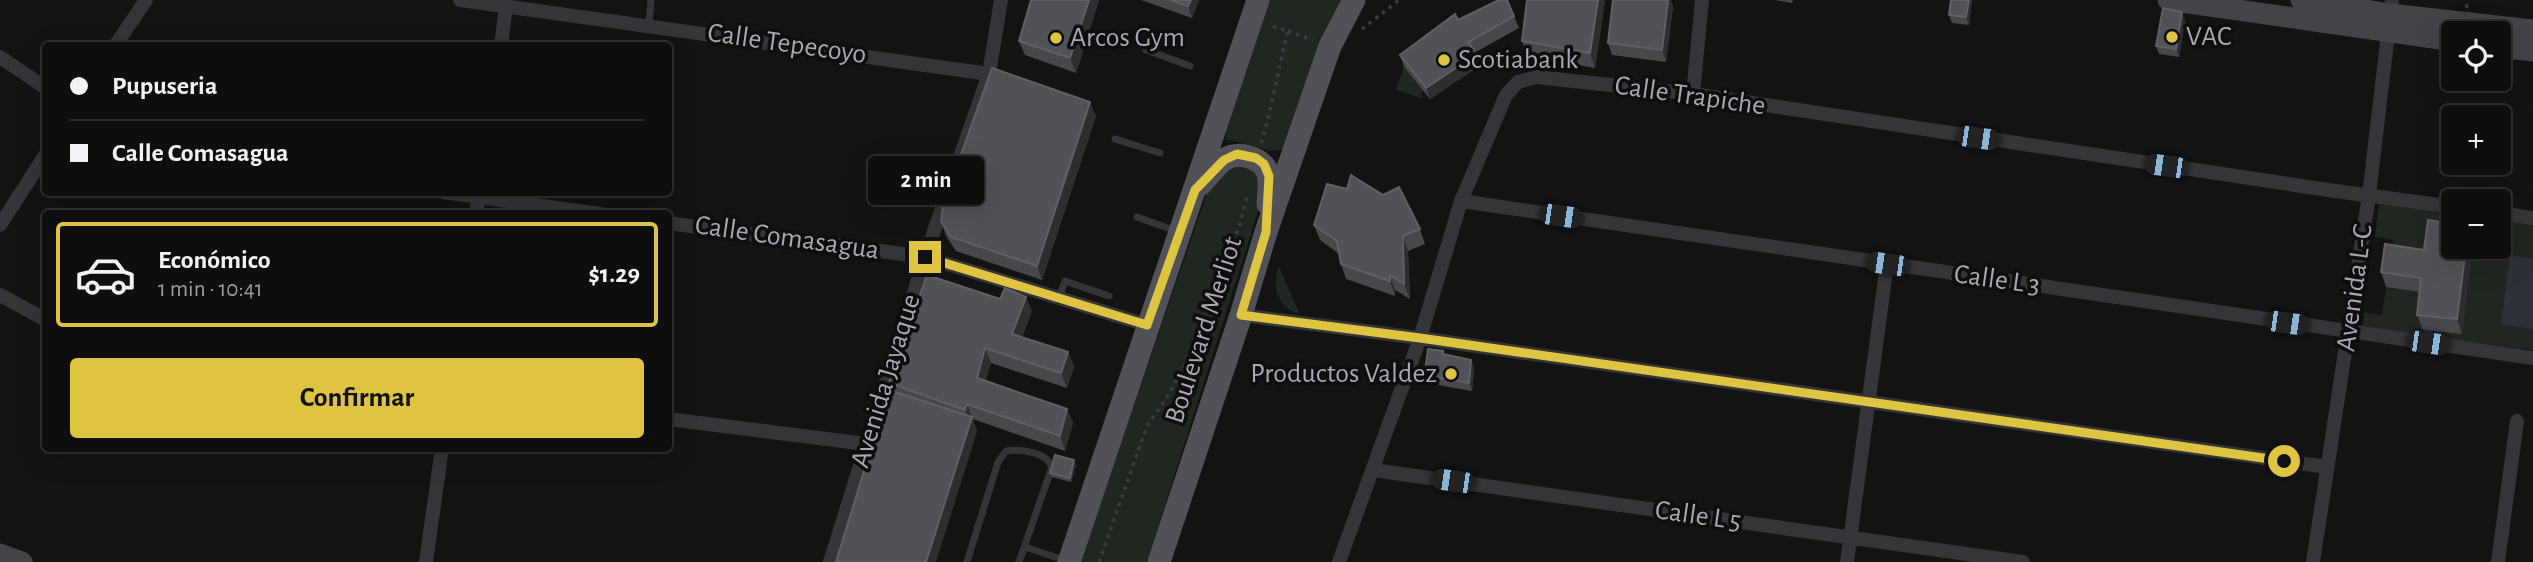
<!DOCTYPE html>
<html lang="es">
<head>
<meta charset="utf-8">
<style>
  :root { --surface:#0e0e0f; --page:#171718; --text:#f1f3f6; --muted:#9b9c9e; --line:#2e2e2f; --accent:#dec441 }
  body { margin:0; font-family:"Alegreya Sans",sans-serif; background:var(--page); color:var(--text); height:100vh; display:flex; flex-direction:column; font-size:26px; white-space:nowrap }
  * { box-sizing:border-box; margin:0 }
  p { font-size:23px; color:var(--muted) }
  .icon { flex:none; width:38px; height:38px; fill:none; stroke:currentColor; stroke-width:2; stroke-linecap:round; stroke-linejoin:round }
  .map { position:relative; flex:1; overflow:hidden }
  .sheet { position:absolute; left:42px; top:210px; width:630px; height:242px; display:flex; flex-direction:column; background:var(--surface); border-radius:7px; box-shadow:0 7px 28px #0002,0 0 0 2px var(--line) }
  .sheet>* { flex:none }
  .top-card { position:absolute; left:42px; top:42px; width:630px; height:154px; border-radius:7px; box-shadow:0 7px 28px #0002,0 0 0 2px var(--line); display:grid; align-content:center; height:154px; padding:0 28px; background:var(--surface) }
  .fabs { position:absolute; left:2441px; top:21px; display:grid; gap:14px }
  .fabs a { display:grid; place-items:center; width:70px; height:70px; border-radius:7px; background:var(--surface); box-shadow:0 7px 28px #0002,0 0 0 2px var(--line); font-size:35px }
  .end { position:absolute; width:32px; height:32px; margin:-16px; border:9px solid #dec441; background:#111; box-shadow:0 0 0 4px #111 }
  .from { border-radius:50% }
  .bubble { position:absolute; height:49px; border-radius:7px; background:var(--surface); box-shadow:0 7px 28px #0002,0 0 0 2px var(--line); font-size:23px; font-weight:600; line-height:49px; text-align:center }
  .car { position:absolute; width:21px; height:42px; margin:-21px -10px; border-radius:9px; box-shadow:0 0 5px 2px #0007; background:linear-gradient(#222 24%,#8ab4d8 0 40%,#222 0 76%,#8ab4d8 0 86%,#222 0) }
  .top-card b { display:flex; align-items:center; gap:24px; height:66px; font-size:26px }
  .top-card b+b { border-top:2px solid var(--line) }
  .top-card i { width:18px; height:18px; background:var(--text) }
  ul { padding:12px 0 0; list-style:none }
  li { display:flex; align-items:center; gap:21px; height:105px; margin:0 14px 10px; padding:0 14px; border:4px solid transparent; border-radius:7px }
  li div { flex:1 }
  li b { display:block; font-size:26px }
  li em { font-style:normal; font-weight:600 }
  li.on { border-color:var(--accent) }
  li>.icon { width:63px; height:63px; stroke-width:1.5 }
  .cta { display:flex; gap:14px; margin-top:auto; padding:14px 28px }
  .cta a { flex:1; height:80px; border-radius:7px; background:var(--accent); color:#111; font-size:28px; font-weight:600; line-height:80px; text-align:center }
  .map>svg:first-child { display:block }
</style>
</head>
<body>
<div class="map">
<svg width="2533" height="562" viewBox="0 0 2533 562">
  <rect width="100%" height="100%" fill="#131314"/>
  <path fill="#202721" d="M1263,0H1341L1326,31L1284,149L1271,151L1226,139L1225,132Z
    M1404,67L1423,90L1421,98L1396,90Z
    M1250,160L1267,183L1147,562H1080L1213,176Z
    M2379,204L2453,214V238L2429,265L2391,258L2393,240L2375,237Z
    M2499,220L2533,225V350L2362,328L2365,312L2382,315L2386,287L2427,293L2473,247H2499Z
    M1279,267L1300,314C1278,309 1271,286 1279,267Z"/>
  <path fill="#2d3139" d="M2510,255L2533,259V329L2501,324Z"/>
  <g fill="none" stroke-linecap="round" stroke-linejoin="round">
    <path stroke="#3b3b40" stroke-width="3.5" stroke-dasharray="3.5 5" stroke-linecap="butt" d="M1362,29L1399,0
      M1288,31L1313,40
      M1261,143C1273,106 1278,68 1288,31L1268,25
      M1197,337L1212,341
      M1099,562L1147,426L1167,397L1192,351L1240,224L1247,197"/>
    <path stroke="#343439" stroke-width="7" d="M649,25L651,0
      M1146,50L1190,66
      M1115,139L1160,153
      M1137,217L1176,231
      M1059,298L1065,281L1109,296
      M1025,547L1067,561
      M967,562L998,462L1006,451C1020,449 1047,452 1052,467L1019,562"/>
    <path stroke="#343439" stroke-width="14" d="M460,0L989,74
      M115,46L146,0
      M501,46L506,6
      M0,57L46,88
      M1693,94L1702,0
      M443,192L600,214
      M1461,201L2533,358
      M2499,213L2533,218
      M476,214L479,192
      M668,223L925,257L1147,325
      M0,225L46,154
      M0,295L46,320
      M1241,315L1420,338L2327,467
      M668,419L866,444
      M1373,470L2023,562
      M426,562L442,448
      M830,562L925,257L989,74L1001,0
      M1339,562L1420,338L1461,201L1506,95L1518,82L1536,77L1693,94L2328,190L2454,207
      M1847,562L1887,264
      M2313,562L2369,195L2392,0
      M2498,562L2517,421"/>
    <path stroke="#434349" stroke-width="21" d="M2168,0L2454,41
      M2301,0L2390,14L2533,30
      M2499,47L2533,51
      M0,554L22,562"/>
    <path stroke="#515158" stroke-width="23" d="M1200,185C1207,177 1215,167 1223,160C1230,156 1237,154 1245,156C1273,162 1270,180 1268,204
      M1069,562L1258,0
      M1159,562L1241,315L1266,232L1330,46L1354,0"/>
    <path stroke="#3b3b40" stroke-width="3.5" stroke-dasharray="3.5 5" stroke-linecap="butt" d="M2463,33L2467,4"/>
  </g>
  <path fill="#47474c" d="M1031,0H1099L1076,73L1025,55L1019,41Z
    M1141,0H1199L1192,18Z
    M1527,0H1605L1595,68L1527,56L1522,41Z
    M1775,0H1793L1792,3Z
    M1972,0L1969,25L1952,23L1949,15Z
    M1673,6L1666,62L1612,55L1608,43Z
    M1514,16L1519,28L1474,53L1479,66L1430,99L1404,67L1400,55Z
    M2185,20L2179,57L2159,54L2156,46Z
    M1096,116L1042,280L956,251L946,236L941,221Z
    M2428,220L2462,334L2423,330L2417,315L2420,292L2386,287L2381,272L2424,250Z
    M1314,225L1420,229L1425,244L1408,251L1410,299L1395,290V296L1346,279L1341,264L1339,254L1320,240Z
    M1032,311L1022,337L1068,352L1074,367L1067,388L991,363L985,381L1067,409L1073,423L1065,451L973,419L977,432L893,391L889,383Z
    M1444,354L1471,360L1474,368L1472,391L1438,385L1436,381L1428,380L1425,371Z
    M1076,465L1071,482L1052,477L1050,473Z"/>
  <path fill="#2e2e31" d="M1089,0H1099L1076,73L1070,58Z
    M1191,0H1199L1192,18L1188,6Z
    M1598,0H1605L1595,68L1590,53Z
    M1668,0H1671L1673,6L1666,62L1662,50Z
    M1969,0H1972L1969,25L1966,17Z
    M2182,12L2185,20L2179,57L2176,49Z
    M1475,55L1479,66L1430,99L1426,88Z
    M1090,102L1096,116L1042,280L1037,266Z
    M1403,236L1408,251L1410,299L1404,284Z
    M2466,247H2473L2462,334L2457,319Z
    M1390,275L1395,290V296L1390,281Z
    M1026,297L1032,311L1017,348L1012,334Z
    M985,348L991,363L982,393L977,378Z
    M1068,352L1074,367L1067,388L1061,373Z
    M1471,360L1474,368L1472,391L1469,383Z
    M967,404L977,432L936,562H926L970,424L965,410Z
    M1067,409L1073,423L1065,451L1060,436Z
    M1074,460L1076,465L1071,482L1070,478Z"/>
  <path fill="#515257" stroke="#5f5f65" stroke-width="2" d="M1031,0H1089L1070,58L1019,41Z
    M1170,0H1191L1188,6Z
    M1499,0H1507L1514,16L1469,42L1475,55L1426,88L1400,55L1455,14L1458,20Z
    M1527,0H1598L1590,53L1522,41Z
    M1613,0H1668L1662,50L1608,43Z
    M1951,0H1969L1966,17L1949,15Z
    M2163,8L2182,12L2176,49L2156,46Z
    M992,68L1090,102L1037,266L951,237L941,221L943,205Z
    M1351,175L1383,195L1399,187L1420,229L1403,236L1404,284L1390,275V281L1341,264L1337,241L1314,225L1327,184L1347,189Z
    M2428,220L2454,224V247H2466L2457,319L2417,315L2421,278L2381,272L2385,244L2424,250Z
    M927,275L1000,299L1005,288L1026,297L1012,334L1068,352L1061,373L985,348L977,378L1067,409L1060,436L967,404L965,410L889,383Z
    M1428,349L1443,351V354L1471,360L1469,383L1435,377L1436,373L1425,371Z
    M889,390L972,417L926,562H836Z
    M1055,455L1074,460L1070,478L1050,473Z"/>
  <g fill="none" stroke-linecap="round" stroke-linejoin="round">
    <path stroke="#dec441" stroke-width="9" d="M925,257L1147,325L1195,190L1224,160L1237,154L1256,158L1264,164L1269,176L1266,232L1241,315L1420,338L2284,461"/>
  </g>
  <g fill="#dec441" stroke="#0e0e0f" stroke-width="2.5">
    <circle cx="2172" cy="37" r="7"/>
    <circle cx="1056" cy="38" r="7"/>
    <circle cx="1444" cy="60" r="7"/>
    <circle cx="1451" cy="374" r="7"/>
  </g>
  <g text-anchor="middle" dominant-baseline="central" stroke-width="7" stroke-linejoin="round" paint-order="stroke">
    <g font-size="28" fill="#a6a8b3" stroke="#0e0e0f" text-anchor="start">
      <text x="2186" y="37">VAC</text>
      <text x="1070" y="38">Arcos Gym</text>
      <text x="1458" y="60">Scotiabank</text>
      <text x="1437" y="374" text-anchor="end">Productos Valdez</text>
    </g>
    <g font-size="28" fill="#a6a8b3" stroke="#0e0e0f">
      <text transform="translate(787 44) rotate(8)">Calle Tepecoyo</text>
      <text transform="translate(1690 96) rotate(8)">Calle Trapiche</text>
      <text transform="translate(787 238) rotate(8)">Calle Comasagua</text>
      <text transform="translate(1997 280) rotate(8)">Calle L 3</text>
      <text transform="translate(2355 288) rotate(-82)">Avenida L-C</text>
      <text transform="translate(1204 330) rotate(-72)">Boulevard Merliot</text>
      <text transform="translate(886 381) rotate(-73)">Avenida Jayaque</text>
      <text transform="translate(1698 516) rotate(8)">Calle L 5</text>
    </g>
  </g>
</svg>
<div class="fabs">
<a><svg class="icon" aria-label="locate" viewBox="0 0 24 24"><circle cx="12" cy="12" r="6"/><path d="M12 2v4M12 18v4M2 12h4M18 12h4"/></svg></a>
<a>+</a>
<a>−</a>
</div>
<i class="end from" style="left:2284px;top:461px"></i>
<i class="end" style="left:925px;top:257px"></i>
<div class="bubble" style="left:868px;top:156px;width:116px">2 min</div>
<i class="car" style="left:1978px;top:138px;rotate:98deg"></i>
<i class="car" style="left:2166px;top:166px;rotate:278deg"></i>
<i class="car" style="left:1561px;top:216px;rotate:98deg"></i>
<i class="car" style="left:1887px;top:264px;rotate:278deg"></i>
<i class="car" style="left:2287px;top:323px;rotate:98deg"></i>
<i class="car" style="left:2428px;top:343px;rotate:98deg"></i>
<i class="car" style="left:1453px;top:481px;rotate:278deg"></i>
<div class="top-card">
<b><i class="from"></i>Pupuseria</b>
<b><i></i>Calle Comasagua</b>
</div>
<section class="sheet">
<ul>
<li class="on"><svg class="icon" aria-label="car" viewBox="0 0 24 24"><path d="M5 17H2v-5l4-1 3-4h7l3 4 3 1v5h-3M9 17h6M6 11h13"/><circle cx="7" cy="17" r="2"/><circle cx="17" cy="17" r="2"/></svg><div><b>Económico</b><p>1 min · 10:41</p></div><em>$1.29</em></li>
</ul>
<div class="cta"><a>Confirmar</a></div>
</section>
</div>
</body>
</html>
